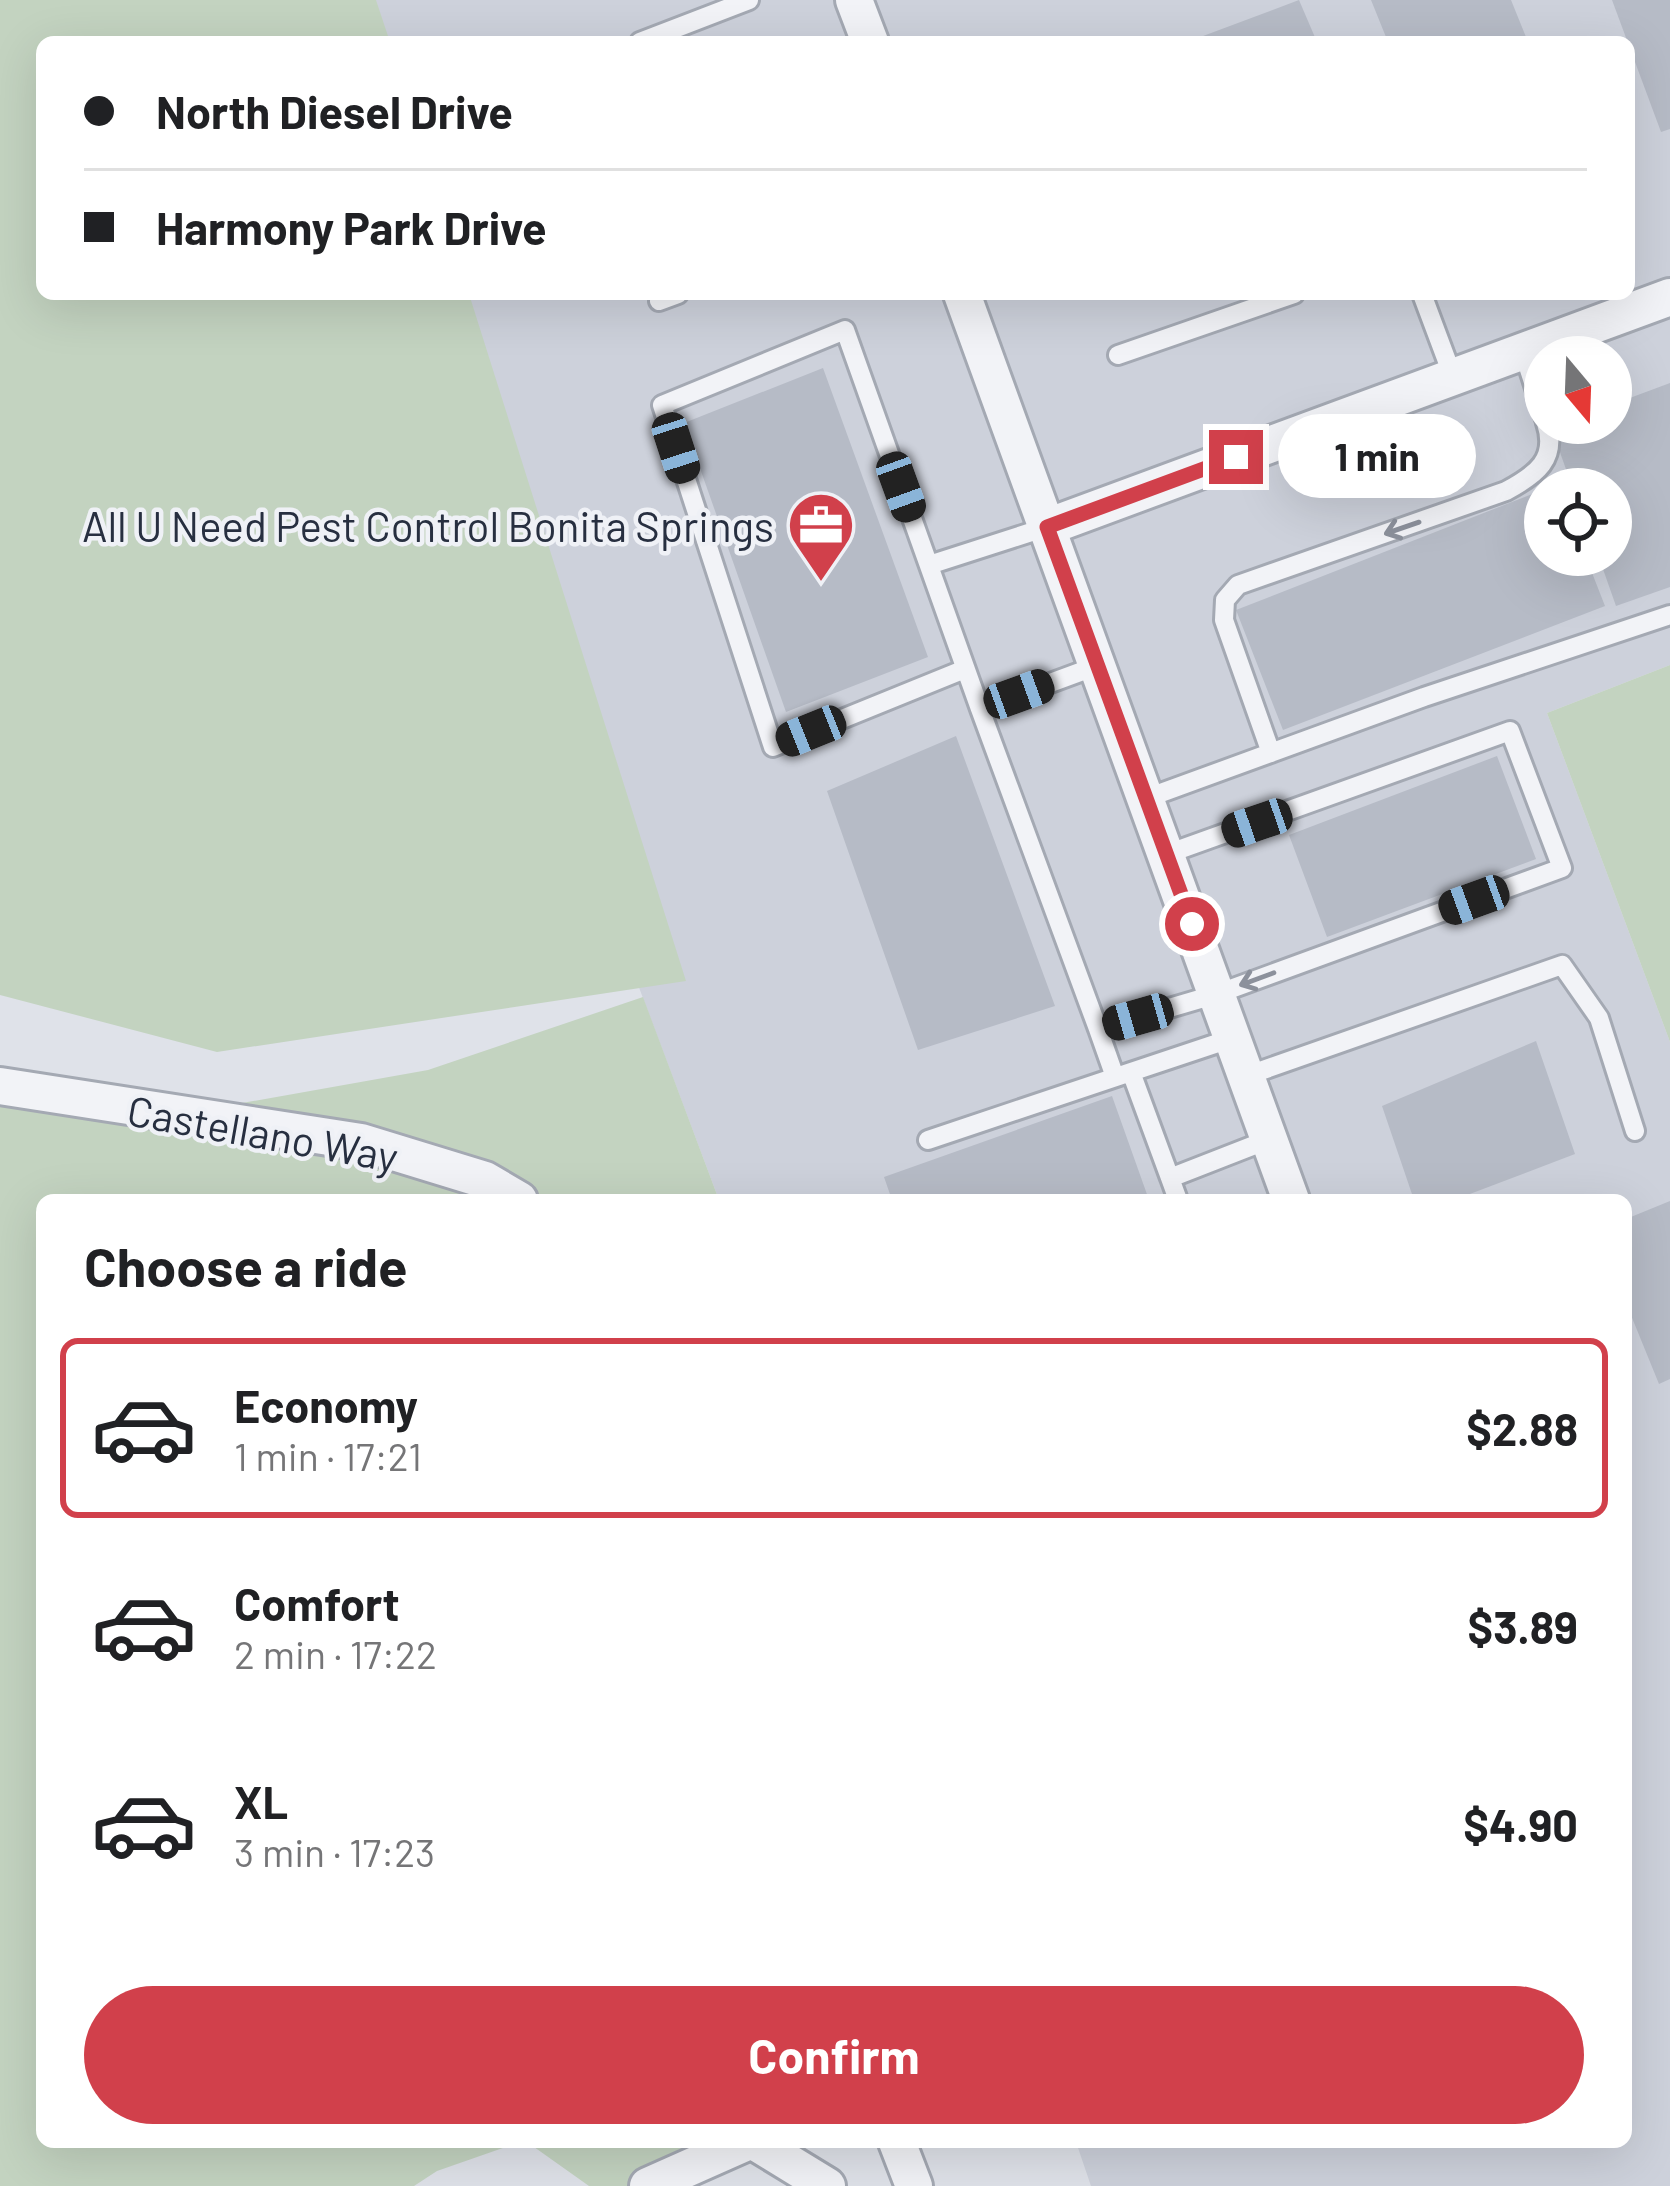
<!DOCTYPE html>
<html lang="en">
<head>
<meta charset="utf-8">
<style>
  :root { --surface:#fff; --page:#f6f6f6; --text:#202124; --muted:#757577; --line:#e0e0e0; --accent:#d1404b }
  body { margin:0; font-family:Barlow,sans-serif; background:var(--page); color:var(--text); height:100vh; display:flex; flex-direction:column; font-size:45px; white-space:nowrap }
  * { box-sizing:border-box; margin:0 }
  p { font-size:39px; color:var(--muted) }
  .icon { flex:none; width:66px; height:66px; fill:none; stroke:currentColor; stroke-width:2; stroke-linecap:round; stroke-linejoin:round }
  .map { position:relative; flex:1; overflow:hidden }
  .sheet { position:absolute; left:36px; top:1194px; width:1596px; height:954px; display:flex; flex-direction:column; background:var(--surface); border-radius:18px; box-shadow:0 12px 48px #0002 }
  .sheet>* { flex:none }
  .hud { position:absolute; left:36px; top:36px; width:1599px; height:264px; border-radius:18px; box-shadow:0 12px 48px #0002; display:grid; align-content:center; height:264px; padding:0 48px; background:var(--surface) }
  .needle { width:78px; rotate:161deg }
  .buttons { position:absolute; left:1524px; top:336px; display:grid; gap:24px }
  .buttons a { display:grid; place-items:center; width:108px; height:108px; border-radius:50%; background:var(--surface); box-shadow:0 12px 48px #0002; font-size:60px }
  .end { position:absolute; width:54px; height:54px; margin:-27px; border:15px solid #d1404b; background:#fff; box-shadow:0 0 0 6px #fff }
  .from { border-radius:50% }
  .bubble { position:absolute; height:84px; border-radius:42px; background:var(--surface); box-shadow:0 12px 48px #0002; font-size:39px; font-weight:700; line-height:84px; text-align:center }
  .car { position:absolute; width:36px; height:72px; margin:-36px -18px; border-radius:15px; box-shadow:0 0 9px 3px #0007; background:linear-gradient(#222 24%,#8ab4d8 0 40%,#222 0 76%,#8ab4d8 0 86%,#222 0) }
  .hud b { display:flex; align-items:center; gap:42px; height:114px; font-size:45px }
  .hud b+b { border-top:3px solid var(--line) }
  .hud i { width:30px; height:30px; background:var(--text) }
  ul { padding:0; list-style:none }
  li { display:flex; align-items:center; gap:36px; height:180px; margin:0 24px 18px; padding:0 24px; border:6px solid transparent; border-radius:18px }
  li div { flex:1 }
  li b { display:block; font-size:45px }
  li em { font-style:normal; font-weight:700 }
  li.on { border-color:var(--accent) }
  li>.icon { width:108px; height:108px; stroke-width:1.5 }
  h2 { padding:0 48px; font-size:54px; line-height:144px }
  .cta { display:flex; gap:24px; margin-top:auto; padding:24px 48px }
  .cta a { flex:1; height:138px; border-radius:72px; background:var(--accent); color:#fff; font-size:48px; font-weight:700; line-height:138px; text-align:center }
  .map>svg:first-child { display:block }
</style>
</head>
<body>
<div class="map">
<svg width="1670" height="2186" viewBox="0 0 1670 2186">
  <rect width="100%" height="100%" fill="#dfe2e9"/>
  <path fill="#cdd1db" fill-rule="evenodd" d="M267,0H1670V665L1547,713L1670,1042V2186H1091L1076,2142H1626V1200H719L378,294H1629V42H283ZM1545,357H1611V423H1545ZM1545,489H1611V555H1545Z"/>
  <path fill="#c3d3c0" d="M0,0H376L390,42H42V294H469L686,981L217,1052L0,995Z
    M1670,665V1042L1547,713Z
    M643,997L719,1200H42V2142H520L437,2171L414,2186H0V1081L214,1108L428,1070Z
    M527,2142H724L643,2186H589Z"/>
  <path fill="#b6bbc6" d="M1299,0L1317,42H1187Z
    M1371,0H1511L1528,42H1388Z
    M1612,0H1670V129L1661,132Z
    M823,368L928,657L786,712L684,423Z
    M1670,383V587L1616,606L1598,555H1611V489H1573L1551,427L1611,423V405Z
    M1545,489V555H1585L1605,606L1283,730L1236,610Z
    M956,736L1055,1006L918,1050L827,791Z
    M1497,756L1536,859L1327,937L1289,835Z
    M1536,1041L1575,1154L1454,1200H1414L1382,1106Z
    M1112,1096L1149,1200H892L884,1177Z
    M1670,1201V1379L1659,1384L1626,1303V1219Z"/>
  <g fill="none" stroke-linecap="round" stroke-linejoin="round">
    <defs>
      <path id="service" d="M640,42L749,0
        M1422,294L1453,377
        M659,301L678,294
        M1523,351L1545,419
        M1118,355L1294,294
        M929,565L1047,527
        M965,669L773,747L662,405L845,330L980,709L1099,665
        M980,709L1098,1029L1217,994L1562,868L1510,731L1167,854
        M1271,753L1224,620L1225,600L1238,585L1506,491C1536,475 1558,459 1546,423
        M1147,798L1424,697L1670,615
        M1098,1029L1115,1077
        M1131,1072L1233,1038
        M1246,1076L1562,965L1599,1018L1635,1131
        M928,1140L1131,1072L1170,1178
        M1178,1200L1170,1178L1270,1139"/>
      <path id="minor" d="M854,0L870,42
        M962,294L1291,1200
        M1047,527L1670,297
        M0,1086L361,1142L485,1180L519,1200
        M755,2142L827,2186
        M897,2142L914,2186
        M648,2186L747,2142"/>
    </defs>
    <use href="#service" stroke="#a4a9b3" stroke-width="24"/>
    <use href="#minor" stroke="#a4a9b3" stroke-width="42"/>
    <use href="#service" stroke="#f2f3f7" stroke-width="18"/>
    <use href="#minor" stroke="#f2f3f7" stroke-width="36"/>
  </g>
  <defs><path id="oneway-shaft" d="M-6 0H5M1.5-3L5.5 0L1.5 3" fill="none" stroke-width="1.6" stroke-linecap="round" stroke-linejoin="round" transform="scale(3)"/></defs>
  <g stroke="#8c919c">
    <use href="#oneway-shaft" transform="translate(1402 528) rotate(161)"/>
    <use href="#oneway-shaft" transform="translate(1257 979) rotate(160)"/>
  </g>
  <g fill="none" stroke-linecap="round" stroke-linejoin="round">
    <path stroke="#d1404b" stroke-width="15" d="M1192,924L1047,527L1236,457"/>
  </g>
  <defs>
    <symbol id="office-pin" viewBox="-11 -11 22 30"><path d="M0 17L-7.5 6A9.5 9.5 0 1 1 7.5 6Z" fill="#d1404b" stroke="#eff1f6"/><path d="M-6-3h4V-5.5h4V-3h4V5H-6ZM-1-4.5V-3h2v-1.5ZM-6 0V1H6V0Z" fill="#fff"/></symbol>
  </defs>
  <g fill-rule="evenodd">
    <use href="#office-pin" x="783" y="487" width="76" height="104"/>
  </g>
  <g text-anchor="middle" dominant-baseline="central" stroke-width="9" stroke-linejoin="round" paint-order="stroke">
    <g font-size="42" fill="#272f40" stroke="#eff1f6" text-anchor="end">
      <text x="774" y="525">All U Need Pest Control Bonita Springs</text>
    </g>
    <g font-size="42" fill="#272f40" stroke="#eff1f6">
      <text transform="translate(263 1132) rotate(10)">Castellano Way</text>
    </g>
  </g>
</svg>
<div class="buttons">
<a><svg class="needle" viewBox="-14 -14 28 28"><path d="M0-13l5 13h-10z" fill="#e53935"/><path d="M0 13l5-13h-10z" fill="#757577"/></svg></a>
<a><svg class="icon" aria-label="locate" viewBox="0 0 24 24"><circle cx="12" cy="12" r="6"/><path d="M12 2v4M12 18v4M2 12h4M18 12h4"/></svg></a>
</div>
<i class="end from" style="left:1192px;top:924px"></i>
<i class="end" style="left:1236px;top:457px"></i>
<div class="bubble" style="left:1278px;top:414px;width:198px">1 min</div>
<i class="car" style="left:676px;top:448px;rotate:162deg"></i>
<i class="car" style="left:901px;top:487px;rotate:160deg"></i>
<i class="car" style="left:1019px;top:694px;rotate:70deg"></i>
<i class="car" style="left:811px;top:731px;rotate:248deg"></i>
<i class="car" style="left:1257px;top:823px;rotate:251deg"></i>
<i class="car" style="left:1474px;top:900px;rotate:250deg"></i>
<i class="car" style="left:1138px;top:1017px;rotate:254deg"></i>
<div class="hud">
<b><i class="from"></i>North Diesel Drive</b>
<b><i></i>Harmony Park Drive</b>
</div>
<section class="sheet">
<h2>Choose a ride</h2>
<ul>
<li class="on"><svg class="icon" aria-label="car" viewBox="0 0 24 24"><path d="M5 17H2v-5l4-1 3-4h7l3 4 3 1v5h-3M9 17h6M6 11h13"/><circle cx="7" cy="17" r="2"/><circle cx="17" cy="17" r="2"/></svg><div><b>Economy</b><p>1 min · 17:21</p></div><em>$2.88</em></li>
<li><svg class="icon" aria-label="car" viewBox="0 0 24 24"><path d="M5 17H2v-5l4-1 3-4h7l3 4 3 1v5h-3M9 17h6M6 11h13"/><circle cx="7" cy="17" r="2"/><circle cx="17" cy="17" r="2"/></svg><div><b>Comfort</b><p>2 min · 17:22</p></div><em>$3.89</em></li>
<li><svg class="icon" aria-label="car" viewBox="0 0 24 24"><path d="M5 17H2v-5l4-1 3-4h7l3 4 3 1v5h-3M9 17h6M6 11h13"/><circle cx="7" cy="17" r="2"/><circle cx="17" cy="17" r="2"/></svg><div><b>XL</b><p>3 min · 17:23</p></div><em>$4.90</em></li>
</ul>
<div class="cta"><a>Confirm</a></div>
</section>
</div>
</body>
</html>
